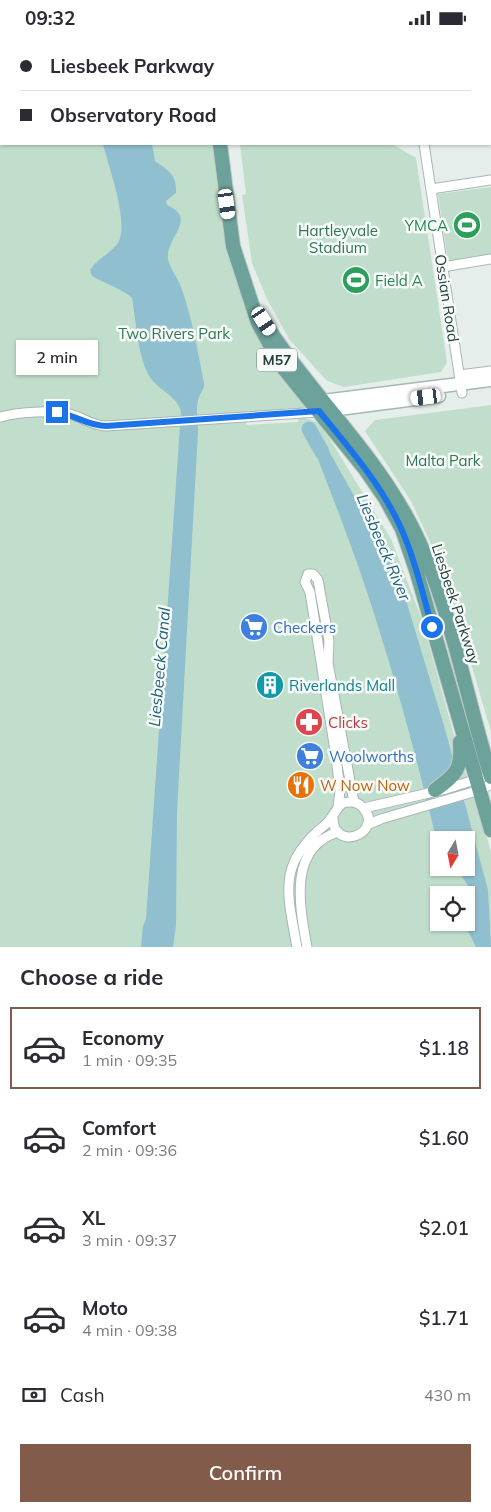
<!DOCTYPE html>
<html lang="en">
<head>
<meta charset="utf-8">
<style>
  :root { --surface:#fff; --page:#f7f7f7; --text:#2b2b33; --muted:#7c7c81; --line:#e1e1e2; --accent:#825b4a }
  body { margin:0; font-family:Mulish,sans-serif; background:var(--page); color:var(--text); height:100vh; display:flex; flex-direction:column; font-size:19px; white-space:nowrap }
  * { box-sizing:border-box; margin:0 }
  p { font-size:16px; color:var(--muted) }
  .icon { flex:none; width:28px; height:28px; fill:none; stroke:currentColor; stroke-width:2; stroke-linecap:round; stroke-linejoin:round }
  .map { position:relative; height:912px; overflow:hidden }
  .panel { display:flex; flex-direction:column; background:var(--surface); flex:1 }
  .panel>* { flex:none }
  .hud { position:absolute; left:0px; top:0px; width:491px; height:110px; box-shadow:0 1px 4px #0004; display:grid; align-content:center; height:110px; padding:0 20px; background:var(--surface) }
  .needle { width:32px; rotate:190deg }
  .buttons { position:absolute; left:430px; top:796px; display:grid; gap:10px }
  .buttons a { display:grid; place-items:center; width:45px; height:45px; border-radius:0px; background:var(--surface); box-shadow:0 1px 4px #0004; font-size:25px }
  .end { position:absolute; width:22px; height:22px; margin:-11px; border:6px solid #1a73e8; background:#fff; box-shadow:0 0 0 2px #fff }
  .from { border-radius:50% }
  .bubble { position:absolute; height:35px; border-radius:0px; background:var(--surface); box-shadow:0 1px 4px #0004; font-size:16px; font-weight:600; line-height:35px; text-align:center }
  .car { position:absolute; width:15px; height:30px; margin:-15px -8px; border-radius:6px; box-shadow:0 0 4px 1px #0007; background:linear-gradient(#fff 24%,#345 0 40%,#fff 0 76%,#345 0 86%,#fff 0) }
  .hud b { display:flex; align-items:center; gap:18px; height:48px; font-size:19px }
  .hud b+b { border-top:1px solid var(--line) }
  .hud i { width:12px; height:12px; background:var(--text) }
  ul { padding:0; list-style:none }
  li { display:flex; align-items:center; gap:15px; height:82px; margin:0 10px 8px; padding:0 10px; border:2px solid transparent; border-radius:0px }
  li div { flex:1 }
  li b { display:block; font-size:19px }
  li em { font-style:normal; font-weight:600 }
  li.selected { border-color:var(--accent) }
  li>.icon { width:45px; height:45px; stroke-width:1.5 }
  h2 { padding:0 20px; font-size:22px; line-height:60px }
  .pay { display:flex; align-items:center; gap:12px; height:55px; padding:0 20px; font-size:19px }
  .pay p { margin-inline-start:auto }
  .action { display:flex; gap:10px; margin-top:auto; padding:10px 20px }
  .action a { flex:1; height:58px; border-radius:0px; background:var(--accent); color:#fff; font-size:20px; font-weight:600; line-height:58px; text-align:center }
  .status { display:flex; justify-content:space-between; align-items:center; height:35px; padding:0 25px; background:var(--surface); direction:ltr }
  .status svg { height:14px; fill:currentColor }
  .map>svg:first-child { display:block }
</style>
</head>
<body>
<div class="status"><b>09:32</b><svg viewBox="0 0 49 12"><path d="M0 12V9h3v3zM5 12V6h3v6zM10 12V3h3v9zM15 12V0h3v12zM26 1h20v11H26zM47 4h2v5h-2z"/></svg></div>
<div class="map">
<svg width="491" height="912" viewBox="0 0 491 912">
  <rect width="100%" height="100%" fill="#e6eeeb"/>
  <path fill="#c0decb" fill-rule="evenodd" d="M0,0H209L1,1V109H220L225,152L255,275L311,368L296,376L246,381V390L298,387L299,381L320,388L391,504L422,585L462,729L479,774L491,817V912H0ZM439,805H466V832H439ZM439,860H466V888H439Z
    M224,0H378V1H224Z
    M237,109H392L416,123L447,327L441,337L344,352L327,346L289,304L267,264L252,228L242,160L246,159L240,110Z
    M491,152V221L448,227L438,159Z
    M491,370V697L445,539L411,466L365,396L375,385Z"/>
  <path fill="#90bfd0" d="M103,109H152L155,126C169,136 177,140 176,158L166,166L167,170C199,184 165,203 168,224C170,234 178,243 181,252C192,282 198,317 204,348C205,353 201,357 199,362C195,373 198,385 198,396L177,777L176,890L173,912H141L143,891L146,884L181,376C176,360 158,355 150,342C138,324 136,285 132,263C126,256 102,247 92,241L90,235C97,224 111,218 118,208C130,188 108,131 103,109Z
    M312,400L321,402L398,539L445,694L488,855L491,912H476L464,888H466V861L469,852L456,833L466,832V805H439V809L437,807C419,733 400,660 377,588C358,526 334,466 311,406Z"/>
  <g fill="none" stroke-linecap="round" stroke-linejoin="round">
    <path stroke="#90bfd0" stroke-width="15" d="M309,394L322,417"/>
    <defs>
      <path id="street" d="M386,0V1
        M463,0V1
        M490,87H491
        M424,109L462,358
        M431,154L491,145
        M442,232L491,224
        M459,340L491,336
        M1,382C16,377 53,375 69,379C83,382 89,390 106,391L319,377
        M338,772L340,756L336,722L310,557L305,547L308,539H313L318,545L329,606L328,628L354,767
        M364,773L446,754L481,743
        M367,790L381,784L480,755L491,749
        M297,912C287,857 277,828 326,789C333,783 335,774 343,768C351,766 359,767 364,774C384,798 332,819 333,781
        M307,912C300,873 287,813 338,797"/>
      <path id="secondary" d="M315,367L491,345
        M323,376L439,361"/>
      <path id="primary" d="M209,0V1
        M220,109L233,211L258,288L281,330L365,434L385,463L402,494L417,538L491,795
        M268,293C310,357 367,411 405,479C449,557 464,657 491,742
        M435,755C456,739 462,735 460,707"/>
    </defs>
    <use href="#street" stroke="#a8b6b3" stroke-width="11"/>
    <use href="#secondary" stroke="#a4b9b4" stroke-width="15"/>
    <use href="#primary" stroke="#c2cac8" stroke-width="16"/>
    <use href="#street" stroke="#fff" stroke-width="9"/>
    <use href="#secondary" stroke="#fff" stroke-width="12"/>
    <use href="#primary" stroke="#6ca29a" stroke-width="14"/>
  </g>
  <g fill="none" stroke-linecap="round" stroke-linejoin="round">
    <path stroke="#1a73e8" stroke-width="6" d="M57,377C75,380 88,391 106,391L319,376C349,413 381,449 401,493C415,525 423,559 432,592"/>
  </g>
  <defs>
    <symbol id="stadium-disc" viewBox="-11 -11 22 22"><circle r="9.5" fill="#2e9e5b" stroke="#f6faf9"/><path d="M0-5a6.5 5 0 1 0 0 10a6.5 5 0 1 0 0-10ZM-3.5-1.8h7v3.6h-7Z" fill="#fff"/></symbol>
    <symbol id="supermarket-disc" viewBox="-11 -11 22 22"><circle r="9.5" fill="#3f7fe0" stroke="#f6faf9"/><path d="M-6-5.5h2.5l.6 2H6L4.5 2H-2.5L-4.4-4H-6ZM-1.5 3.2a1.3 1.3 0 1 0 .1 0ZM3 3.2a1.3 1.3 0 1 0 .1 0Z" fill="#fff"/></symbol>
    <symbol id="building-disc" viewBox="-11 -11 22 22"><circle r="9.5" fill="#0f9aa8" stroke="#f6faf9"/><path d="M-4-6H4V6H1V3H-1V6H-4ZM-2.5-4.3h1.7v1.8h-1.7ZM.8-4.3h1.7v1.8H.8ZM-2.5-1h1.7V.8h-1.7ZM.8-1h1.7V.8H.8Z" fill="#fff"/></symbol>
    <symbol id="pharmacy-disc" viewBox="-11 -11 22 22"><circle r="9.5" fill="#e0444e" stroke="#f6faf9"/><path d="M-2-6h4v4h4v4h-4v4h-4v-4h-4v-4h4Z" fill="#fff"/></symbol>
    <symbol id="restaurant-disc" viewBox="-11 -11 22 22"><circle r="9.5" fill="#e8710a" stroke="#f6faf9"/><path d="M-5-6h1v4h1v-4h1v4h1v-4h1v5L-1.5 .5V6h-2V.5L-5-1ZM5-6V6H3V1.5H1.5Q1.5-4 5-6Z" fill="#fff"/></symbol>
  </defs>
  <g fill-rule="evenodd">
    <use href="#stadium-disc" x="451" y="174" width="32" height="32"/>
    <use href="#stadium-disc" x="340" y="229" width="32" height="32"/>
    <use href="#supermarket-disc" x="238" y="576" width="32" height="32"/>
    <use href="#building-disc" x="254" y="634" width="32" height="32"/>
    <use href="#pharmacy-disc" x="293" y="671" width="32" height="32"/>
    <use href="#supermarket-disc" x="294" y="705" width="32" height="32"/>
    <use href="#restaurant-disc" x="285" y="734" width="32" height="32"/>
  </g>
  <g text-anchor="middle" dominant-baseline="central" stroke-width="5" stroke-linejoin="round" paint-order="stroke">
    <rect fill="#f6faf9" stroke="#647875" stroke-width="1" x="257" y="313.5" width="40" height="23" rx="4"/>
    <g font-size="14" font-weight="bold" fill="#25403c">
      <text x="277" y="325">M57</text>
    </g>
    <g font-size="15" fill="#27864d" stroke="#f6faf9" text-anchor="end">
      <text x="448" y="190">YMCA</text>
      <text x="375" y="245" text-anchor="start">Field A</text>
    </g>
    <g font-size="15" fill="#307653" stroke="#f6faf9">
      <text x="338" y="195">Hartleyvale<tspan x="338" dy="17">Stadium</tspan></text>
      <text x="174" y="298">Two Rivers Park</text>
      <text x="443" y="425">Malta Park</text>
    </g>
    <g font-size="15" fill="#25403c" stroke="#f6faf9">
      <text transform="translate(447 263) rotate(81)">Ossian Road</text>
      <text transform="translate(456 569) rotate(72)">Liesbeek Parkway</text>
    </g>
    <g font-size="15" fill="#366cbe" stroke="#f6faf9" text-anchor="start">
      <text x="273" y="592">Checkers</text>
      <text x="329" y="721">Woolworths</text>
    </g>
    <g font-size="15" fill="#0d838f" stroke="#f6faf9" text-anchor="start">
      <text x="289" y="650">Riverlands Mall</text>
    </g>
    <g font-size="15" fill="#be3a42" stroke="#f6faf9" text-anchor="start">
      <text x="328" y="687">Clicks</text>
    </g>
    <g font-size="15" fill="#c56008" stroke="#f6faf9" text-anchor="start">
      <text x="320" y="750">W Now Now</text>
    </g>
    <g font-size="16" font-style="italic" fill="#20617a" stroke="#f6faf9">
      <text transform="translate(384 512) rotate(67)">Liesbeeck River</text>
      <text transform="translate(159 632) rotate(-85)">Liesbeeck Canal</text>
    </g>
  </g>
</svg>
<div class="buttons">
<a><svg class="needle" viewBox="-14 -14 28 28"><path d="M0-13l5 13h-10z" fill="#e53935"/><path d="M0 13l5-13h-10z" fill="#7c7c81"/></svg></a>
<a><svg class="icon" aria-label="locate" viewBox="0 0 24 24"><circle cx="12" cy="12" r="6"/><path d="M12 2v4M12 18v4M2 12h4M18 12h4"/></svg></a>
</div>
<i class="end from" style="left:432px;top:592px"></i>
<i class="end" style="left:57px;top:377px"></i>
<div class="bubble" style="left:16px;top:305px;width:82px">2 min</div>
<i class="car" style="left:227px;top:169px;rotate:172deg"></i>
<i class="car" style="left:264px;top:286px;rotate:147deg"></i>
<i class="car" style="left:426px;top:362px;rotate:263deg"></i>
<div class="hud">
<b><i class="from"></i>Liesbeek Parkway</b>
<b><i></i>Observatory Road</b>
</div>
</div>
<section class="panel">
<h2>Choose a ride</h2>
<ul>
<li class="selected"><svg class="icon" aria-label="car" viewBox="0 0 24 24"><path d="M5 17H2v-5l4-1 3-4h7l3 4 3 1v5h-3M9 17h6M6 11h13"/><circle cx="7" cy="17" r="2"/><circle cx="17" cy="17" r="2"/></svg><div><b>Economy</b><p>1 min · 09:35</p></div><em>$1.18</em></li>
<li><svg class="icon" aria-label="car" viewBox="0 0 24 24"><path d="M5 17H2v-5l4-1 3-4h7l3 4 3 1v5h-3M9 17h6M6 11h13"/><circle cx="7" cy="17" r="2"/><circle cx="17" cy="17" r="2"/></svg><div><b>Comfort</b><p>2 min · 09:36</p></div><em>$1.60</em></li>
<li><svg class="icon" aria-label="car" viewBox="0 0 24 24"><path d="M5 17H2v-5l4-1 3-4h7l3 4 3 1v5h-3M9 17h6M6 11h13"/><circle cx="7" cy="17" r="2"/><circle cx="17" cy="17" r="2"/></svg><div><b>XL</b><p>3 min · 09:37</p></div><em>$2.01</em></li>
<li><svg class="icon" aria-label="car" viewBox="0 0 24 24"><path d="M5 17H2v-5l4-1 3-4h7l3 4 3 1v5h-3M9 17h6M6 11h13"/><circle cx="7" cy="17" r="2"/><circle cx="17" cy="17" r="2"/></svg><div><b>Moto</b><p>4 min · 09:38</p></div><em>$1.71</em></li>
</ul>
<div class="pay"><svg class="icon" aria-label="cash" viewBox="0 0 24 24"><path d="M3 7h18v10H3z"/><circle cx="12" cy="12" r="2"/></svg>Cash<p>430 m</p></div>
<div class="action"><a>Confirm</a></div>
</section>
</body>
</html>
